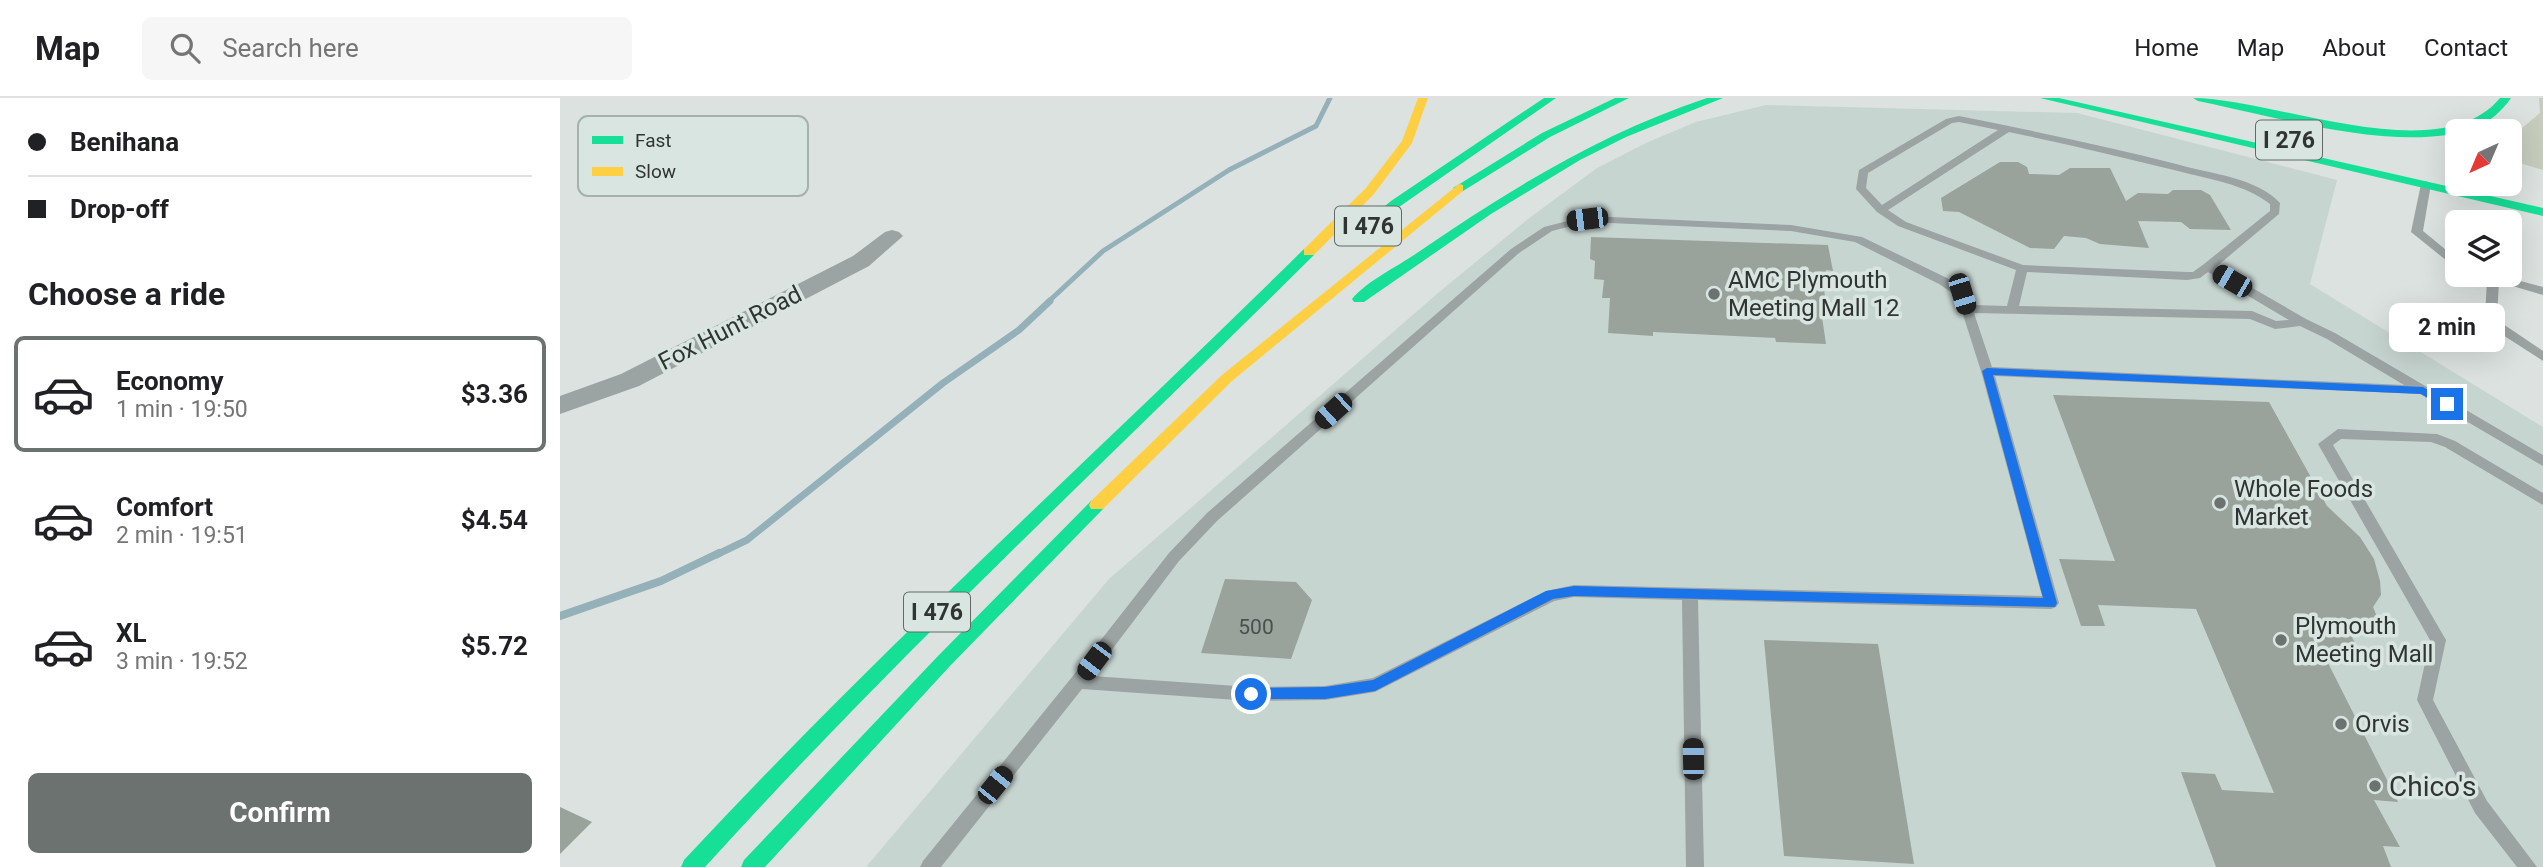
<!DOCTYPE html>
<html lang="en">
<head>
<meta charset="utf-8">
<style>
  :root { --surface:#fff; --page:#f6f6f6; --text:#202124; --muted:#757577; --line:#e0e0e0; --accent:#6c726f }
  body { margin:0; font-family:Roboto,sans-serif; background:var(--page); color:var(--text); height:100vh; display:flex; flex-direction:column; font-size:26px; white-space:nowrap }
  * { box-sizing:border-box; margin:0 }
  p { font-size:23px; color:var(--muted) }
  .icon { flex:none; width:38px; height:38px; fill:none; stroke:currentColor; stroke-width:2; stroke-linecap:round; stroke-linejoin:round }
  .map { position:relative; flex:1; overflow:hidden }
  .side { display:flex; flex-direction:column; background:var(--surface); width:560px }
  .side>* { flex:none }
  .banner { display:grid; align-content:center; height:154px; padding:0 28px; background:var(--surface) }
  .needle { width:46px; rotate:224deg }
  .buttons { position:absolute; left:1885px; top:21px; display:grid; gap:14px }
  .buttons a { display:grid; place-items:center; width:77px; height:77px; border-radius:10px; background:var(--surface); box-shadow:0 7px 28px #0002; font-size:35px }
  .end { position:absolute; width:32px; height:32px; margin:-16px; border:9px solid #1a73e8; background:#fff; box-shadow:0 0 0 4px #fff }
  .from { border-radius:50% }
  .bubble { position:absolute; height:49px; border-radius:10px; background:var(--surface); box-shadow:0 7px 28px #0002; font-size:23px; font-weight:700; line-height:49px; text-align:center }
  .car { position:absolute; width:21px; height:42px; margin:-21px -10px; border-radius:9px; box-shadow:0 0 5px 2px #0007; background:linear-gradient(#222 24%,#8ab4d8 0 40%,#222 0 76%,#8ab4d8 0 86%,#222 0) }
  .banner b { display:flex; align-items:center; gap:24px; height:66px; font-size:26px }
  .banner b+b { border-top:2px solid var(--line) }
  .banner i { width:18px; height:18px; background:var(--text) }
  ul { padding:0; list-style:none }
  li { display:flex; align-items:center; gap:21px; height:116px; margin:0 14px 10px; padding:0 14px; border:4px solid transparent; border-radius:10px }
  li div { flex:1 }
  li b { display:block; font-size:26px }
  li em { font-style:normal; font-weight:700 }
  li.on { border-color:var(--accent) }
  li>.icon { width:63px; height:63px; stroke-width:1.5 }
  h2 { padding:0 28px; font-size:32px; line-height:84px }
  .action { display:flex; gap:14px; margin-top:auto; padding:14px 28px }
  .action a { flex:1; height:80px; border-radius:10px; background:var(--accent); color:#fff; font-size:28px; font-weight:700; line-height:80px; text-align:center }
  header { display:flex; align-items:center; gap:42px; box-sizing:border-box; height:98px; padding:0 35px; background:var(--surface); border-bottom:2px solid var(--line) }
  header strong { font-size:33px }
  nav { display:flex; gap:38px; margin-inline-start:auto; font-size:24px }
  .search { width:490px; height:63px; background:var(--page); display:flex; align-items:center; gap:18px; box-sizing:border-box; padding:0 24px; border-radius:10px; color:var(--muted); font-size:26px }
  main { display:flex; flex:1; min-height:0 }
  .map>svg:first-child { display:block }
</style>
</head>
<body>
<header>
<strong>Map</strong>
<div class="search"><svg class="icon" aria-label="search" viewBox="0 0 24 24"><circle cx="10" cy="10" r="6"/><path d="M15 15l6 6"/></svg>Search here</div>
<nav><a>Home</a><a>Map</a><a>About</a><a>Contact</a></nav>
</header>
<main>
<section class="side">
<div class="banner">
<b><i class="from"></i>Benihana</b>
<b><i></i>Drop-off</b>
</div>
<h2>Choose a ride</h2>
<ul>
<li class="on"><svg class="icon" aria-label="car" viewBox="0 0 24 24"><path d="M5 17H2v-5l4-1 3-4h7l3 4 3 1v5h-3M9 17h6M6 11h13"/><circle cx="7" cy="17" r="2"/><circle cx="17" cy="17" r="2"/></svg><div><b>Economy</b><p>1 min · 19:50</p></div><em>$3.36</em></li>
<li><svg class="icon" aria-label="car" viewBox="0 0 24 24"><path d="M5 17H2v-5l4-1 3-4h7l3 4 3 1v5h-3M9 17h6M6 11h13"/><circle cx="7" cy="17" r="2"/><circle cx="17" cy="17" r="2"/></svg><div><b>Comfort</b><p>2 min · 19:51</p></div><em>$4.54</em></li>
<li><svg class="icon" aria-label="car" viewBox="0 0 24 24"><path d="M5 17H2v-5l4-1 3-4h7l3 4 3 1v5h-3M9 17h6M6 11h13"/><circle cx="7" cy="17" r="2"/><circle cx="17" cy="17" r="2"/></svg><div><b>XL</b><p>3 min · 19:52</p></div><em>$5.72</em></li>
</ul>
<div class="action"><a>Confirm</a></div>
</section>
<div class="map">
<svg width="1983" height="769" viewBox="0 0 1983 769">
  <rect width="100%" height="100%" fill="#dbe2df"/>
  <path fill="#c7d5d0" d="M1206,7L1517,15L1777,82L1750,186L1983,329V769H306L549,481L878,195L968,121L1037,70L1088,44L1136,24Z"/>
  <path fill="#c6cdbd" d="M1979,0H1983V72L1963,66L1950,58V40L1980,15Z"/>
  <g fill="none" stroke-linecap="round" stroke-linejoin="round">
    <path stroke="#94b0b9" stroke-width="5" d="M488,204L543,153L669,72L756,28L770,0"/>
    <path stroke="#94b0b9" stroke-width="7" d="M156,457L187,442L383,285L459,232L490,203"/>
    <path stroke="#94b0b9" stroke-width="8" d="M0,518L101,483L159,455"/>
  </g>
  <path fill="#9aa29c" d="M1440,64H1458L1467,69L1469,76L1499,77L1510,70H1550L1566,103L1578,95L1608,96L1613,92H1641L1650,97L1671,132L1630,131L1621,124L1578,123L1589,150L1540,146L1526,140L1504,138L1494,151L1470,150L1399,114L1383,113L1381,100Z
    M1031,139L1268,147L1273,173L1266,172L1270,192H1264L1267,211L1261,212L1266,246L1216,244L1215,240L1093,234V238L1048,235L1050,200H1042L1044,182L1034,181L1035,163L1030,161Z
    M1493,297L1709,304L1767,408L1800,439L1814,461L1820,483L1821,497L1813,509L1818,521H1783L1800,555L1764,557L1838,704L1814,702L1840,749L1823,748L1831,769H1656L1621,674L1655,676L1662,692L1714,695L1636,511L1538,507L1545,528H1521L1499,461L1555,463Z
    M665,481L736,484L752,502L731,561L641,555Z
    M1204,542L1318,546L1354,766L1224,758Z
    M0,709L32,724L0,756Z"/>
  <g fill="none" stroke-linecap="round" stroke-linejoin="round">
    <path fill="#9ca3a3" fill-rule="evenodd" d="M1399,18C1473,33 1547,48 1620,67C1652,76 1697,80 1720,105L1719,116L1656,169L1746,221L1775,235L1983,357V368L1860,296L1435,278L1499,505L1496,509L1491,511L1138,502L1144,769H1126L1122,502L1014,499L994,503L815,594L765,602L691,603L522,591L381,769H360L363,763L512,579L609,455L647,415L951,151L984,129L1027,118L1231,127L1302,139L1387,180L1406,193L1412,207L1447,208L1456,172L1338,128L1317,114L1296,91L1299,72L1386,21ZM1399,24L1438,32L1322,107L1306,90L1308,75L1392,25ZM1449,34C1506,46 1562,59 1618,73C1648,81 1685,86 1710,106V113L1644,166L1633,174H1627L1463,167L1346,124L1328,112ZM1027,124L1231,133L1295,144L1379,186L1397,198L1421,273L1482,498L1014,487L986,493L813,580L765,588L691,589L532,578L619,463L657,423L959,155L992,133ZM1467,174L1627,182L1640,180L1648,174L1729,222L1716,223L1692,213L1459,208ZM1414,215L1690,221L1715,231L1740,228L1767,241L1844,287L1432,269Z
      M1866,83L1871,86L1863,133L1897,161V171L1851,134L1861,86Z
      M1920,177H1938L1983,189V197L1939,184L1937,219L1940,224L1983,253V263L1932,230L1925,219L1927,181Z
      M1778,331L1877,336L1895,343L1983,395V407L1885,349L1871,344L1781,341L1773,347L1886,542L1873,602L1927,703L1977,769H1957L1915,715L1857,602L1870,542L1758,346Z"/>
    <path fill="#9ca3a3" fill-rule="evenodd" d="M332,132L339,134L343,138L309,168L79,288L0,316V298L61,276L293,158L325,134Z"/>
    <path fill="#16e098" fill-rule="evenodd" d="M984,0H996L839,109L795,145H787V139L831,103Z
      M1055,0H1069L990,39L903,93L899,94L893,90L982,35Z
      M1147,0H1163L1066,39L1020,62L931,116L804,204H794L792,201C808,182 837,169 857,155C949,92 1041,35 1147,0Z
      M1480,0H1499L1983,110V118Z
      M1633,0C1713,0 1880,73 1940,0H1951C1942,13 1930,24 1914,30C1843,57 1713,18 1638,3Z
      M749,150L754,151V157C550,360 338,556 145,769H121L124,762C322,549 537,355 744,151Z
      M537,401L543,403L545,407L543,411L390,568L205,769H181L184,762L378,558L531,403Z"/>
    <path fill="#ffcf43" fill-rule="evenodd" d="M858,0H868L852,45L814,96L754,157H744V151L806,90L842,43Z
      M899,86L903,87V93L672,283L543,411H531L529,407L531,403L662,277Z"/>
  </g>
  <path fill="#1a73e8" d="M1427,270L1863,289L1893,306L1883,309L1861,296L1433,277L1497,505L1495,509L1014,498L993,501L815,593L765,601H691L684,596L691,590L765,589L813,582L986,493L1014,488L1483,500L1422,273Z"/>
  <g fill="#6c726f" stroke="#d8e5e0" stroke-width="2.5">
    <circle cx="1154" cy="196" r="7"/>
    <circle cx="1660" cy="405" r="7"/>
    <circle cx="1721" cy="542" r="7"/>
    <circle cx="1781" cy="626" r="7"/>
    <circle cx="1815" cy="688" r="7"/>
  </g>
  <g text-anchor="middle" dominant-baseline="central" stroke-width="7" stroke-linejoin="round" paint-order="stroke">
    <g font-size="21" fill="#4a504d">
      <text x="696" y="529">500</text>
    </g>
    <g fill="#d8e5e0" stroke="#626a67" stroke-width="2">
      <rect x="1696" y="22.5" width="66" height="39" rx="5"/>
      <rect x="775" y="108.5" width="66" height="39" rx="5"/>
      <rect x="344" y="494.5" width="66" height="39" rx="5"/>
    </g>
    <g font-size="23" font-weight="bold" fill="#303533">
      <text x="1729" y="42">I 276</text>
      <text x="808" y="128">I 476</text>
      <text x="377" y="514">I 476</text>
    </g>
    <g font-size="24" fill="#303533" stroke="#d8e5e0" text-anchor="start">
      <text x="1168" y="182">AMC Plymouth<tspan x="1168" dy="28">Meeting Mall 12</tspan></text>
      <text x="1674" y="391">Whole Foods<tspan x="1674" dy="28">Market</tspan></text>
      <text x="1735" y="528">Plymouth<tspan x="1735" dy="28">Meeting Mall</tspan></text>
      <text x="1795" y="626">Orvis</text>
    </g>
    <g font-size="24" fill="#303533" stroke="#d8e5e0">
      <text transform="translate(170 230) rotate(-27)">Fox Hunt Road</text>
    </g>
    <g font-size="28" fill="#303533" stroke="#d8e5e0" text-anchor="start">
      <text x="1829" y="688">Chico's</text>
    </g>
  </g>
  <rect x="18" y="18" width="230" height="80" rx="10" fill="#d8e5e0" stroke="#a6b0ac" stroke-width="2"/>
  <rect x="32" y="38" width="31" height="8" fill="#16e098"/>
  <rect x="32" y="69" width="31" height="9" fill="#ffcf43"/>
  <g font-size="19" fill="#303533">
    <text x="75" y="49">Fast</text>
    <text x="75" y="80">Slow</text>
  </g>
</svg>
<div class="buttons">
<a><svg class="needle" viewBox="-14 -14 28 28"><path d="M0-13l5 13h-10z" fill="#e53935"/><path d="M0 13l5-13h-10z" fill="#757577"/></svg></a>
<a><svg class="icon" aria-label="layers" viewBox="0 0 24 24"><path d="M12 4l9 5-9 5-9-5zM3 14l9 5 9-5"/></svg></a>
</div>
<i class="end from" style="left:691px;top:596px"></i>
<i class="end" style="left:1887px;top:306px"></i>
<div class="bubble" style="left:1829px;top:205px;width:116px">2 min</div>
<i class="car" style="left:1027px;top:121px;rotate:263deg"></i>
<i class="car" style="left:1672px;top:183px;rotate:300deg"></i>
<i class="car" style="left:1402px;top:196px;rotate:163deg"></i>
<i class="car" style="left:773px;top:313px;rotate:228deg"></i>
<i class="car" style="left:534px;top:563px;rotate:217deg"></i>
<i class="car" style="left:1133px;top:661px;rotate:359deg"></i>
<i class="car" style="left:435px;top:687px;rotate:39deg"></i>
</div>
</main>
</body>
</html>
